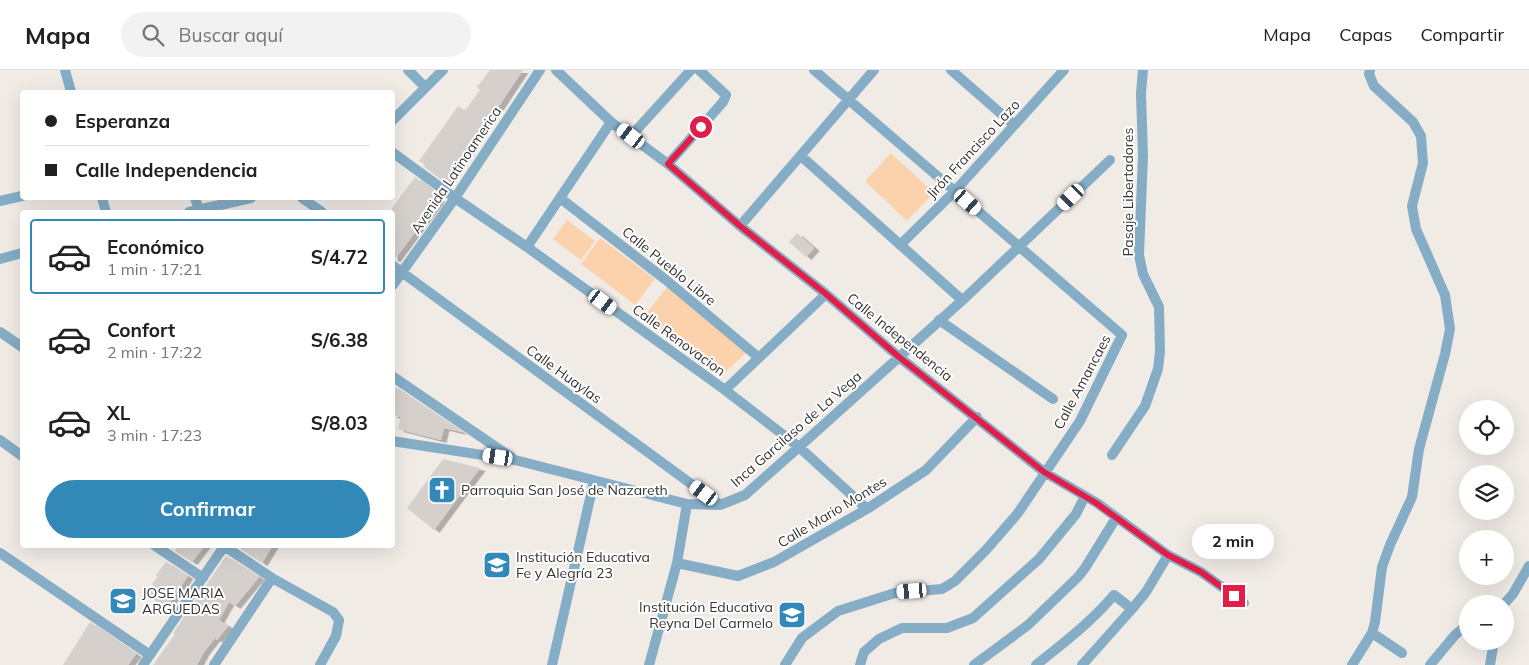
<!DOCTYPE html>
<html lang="es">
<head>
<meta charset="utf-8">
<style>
  :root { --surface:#fff; --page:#f2f2f2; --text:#202124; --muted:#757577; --line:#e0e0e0; --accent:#3288b7 }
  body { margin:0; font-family:Mulish,sans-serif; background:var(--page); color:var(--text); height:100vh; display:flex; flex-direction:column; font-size:19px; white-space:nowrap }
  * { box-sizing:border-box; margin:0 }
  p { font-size:16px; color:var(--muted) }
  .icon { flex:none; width:28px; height:28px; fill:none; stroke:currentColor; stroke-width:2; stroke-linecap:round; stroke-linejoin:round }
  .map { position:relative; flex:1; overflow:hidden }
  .drawer { position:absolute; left:20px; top:140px; width:375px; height:338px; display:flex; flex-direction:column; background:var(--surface); border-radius:5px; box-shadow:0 5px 20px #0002 }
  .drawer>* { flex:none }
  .hud { position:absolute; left:20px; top:20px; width:375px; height:110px; border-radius:5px; box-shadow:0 5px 20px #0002; display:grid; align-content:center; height:110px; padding:0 25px; background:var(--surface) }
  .fabs { position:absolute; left:1459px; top:330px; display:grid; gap:10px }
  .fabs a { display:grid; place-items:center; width:55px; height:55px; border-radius:50%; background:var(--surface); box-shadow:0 5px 20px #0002; font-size:25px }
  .end { position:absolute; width:22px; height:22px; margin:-11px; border:6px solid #e11d48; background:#fff; box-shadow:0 0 0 2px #fff }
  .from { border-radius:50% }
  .bubble { position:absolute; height:35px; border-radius:18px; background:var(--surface); box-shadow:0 5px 20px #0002; font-size:16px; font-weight:700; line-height:35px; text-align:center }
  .car { position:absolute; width:15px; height:30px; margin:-15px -8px; border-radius:6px; box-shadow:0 0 4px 1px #0007; background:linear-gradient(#fff 24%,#345 0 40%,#fff 0 76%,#345 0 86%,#fff 0) }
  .hud b { display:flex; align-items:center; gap:18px; height:48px; font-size:19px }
  .hud b+b { border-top:1px solid var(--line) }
  .hud i { width:12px; height:12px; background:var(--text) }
  ul { padding:9px 0 0; list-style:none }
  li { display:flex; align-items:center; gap:15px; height:75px; margin:0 10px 8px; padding:0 15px; border:2px solid transparent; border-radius:5px }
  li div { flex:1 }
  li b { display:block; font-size:19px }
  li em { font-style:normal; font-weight:700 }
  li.selected { border-color:var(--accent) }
  li>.icon { width:45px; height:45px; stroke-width:1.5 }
  .button { display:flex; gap:10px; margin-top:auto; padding:10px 25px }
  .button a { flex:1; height:58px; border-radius:30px; background:var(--accent); color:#fff; font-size:20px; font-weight:700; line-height:58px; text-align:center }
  header { display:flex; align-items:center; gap:30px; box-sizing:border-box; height:70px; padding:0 25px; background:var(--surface); border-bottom:1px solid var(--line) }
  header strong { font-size:24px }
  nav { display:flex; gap:28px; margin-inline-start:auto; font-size:18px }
  .search { width:350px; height:45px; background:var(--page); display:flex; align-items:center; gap:12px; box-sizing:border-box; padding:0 18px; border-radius:28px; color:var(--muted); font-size:19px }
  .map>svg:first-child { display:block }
</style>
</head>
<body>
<header>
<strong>Mapa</strong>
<div class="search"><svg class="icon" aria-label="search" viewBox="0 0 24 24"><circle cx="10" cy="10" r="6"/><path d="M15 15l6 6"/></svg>Buscar aquí</div>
<nav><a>Mapa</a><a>Capas</a><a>Compartir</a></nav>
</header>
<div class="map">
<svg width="1529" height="595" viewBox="0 0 1529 595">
  <defs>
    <filter id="shadow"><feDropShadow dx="5.5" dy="3" stdDeviation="0" flood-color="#0004"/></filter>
  </defs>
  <rect width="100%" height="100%" fill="#f1ebe6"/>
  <path fill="#fcd2ad" d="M891,83L934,123L907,151L865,111Z
    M567,150L595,171L581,190L553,169Z
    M600,168L655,209L635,235L581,194Z
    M668,216L746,283L723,304L644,246Z"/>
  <path fill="#d6d0cc" filter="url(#shadow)" d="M490,0H523L449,111H443L423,96L424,94L419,91L458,36L465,41L480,20L477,17Z
    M415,107L438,125L439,130L395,189L392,188V138Z
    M797,163L814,178L806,187L789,172Z
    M392,315L462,362L444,358L441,370L398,359L401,347L392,345Z
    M443,389L480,398L434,460L407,438Z
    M179,475H205L192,492L175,481Z
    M235,475H273L262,493Z
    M226,486L259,507L235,536L229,532L219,550L228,556L217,570L215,568L204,582L197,595H153L175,564L173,563Z
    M166,492L188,506L166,538L147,525L154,516L152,514L158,507L156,505Z
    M90,552L136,584L128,595H63Z"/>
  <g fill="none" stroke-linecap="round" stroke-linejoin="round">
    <path stroke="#85adc6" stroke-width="10" d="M65,0L71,22
      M408,0L425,17
      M556,0L611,52L668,94L740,156L826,224L899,287L1044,402L1097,433L1168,485L1201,502L1244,533
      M951,0L1014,55
      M392,51L443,0
      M631,66L691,0
      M392,82L455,128L527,177L725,320L799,377L867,439
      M801,86L962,230
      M668,94L723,32L726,25L699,0
      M102,128L106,142
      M195,128L199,140
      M302,128L322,142
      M560,128L666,210L758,287
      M0,131L22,126
      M189,142L251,128
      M740,156L874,0
      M900,175L955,121L1064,0
      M527,177L611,52
      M0,189L22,183
      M392,195L720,435
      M392,216L455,128L540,0
      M939,250L1053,329
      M0,262L22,277
      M392,306L512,388
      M725,320L826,224
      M0,370L22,386
      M392,371L515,390L687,434L720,435L745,425L799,377L966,227L1110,90
      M1112,385L1145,336L1158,299L1160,281L1159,237L1143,204L1139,185L1143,86L1141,23L1143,0
      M154,475L203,508
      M224,476L272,508L333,542L339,550L336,566L320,595
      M0,483L150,585
      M677,493L738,506L774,492L867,439L926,400L977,347
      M1504,534L1513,524L1529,496
      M1372,563L1402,583
      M143,595L225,475
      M214,595L272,508
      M552,595L594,411
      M649,595L677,493L687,434
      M785,595L802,568L838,541L895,523L942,519L955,511L986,480L1018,443L1080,351L1122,265L814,0
      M860,595L864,582L879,569L902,558H947L973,548L1039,489L1076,444L1085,426
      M974,595L1028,555L1078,507L1085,498L1116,448
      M1036,595C1064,573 1091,552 1114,525L1132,539
      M1082,595L1132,539L1146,522L1168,485
      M1352,595L1372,563L1375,552L1382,497L1390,475L1412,427L1419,379L1445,284L1450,259L1445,225L1416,159L1412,136L1423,93L1421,66L1413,52L1374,16L1369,4L1370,0
      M1430,595L1455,565L1468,554
      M1490,595L1494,571"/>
  </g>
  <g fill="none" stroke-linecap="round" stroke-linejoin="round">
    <path stroke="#e11d48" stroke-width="6" d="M701,57L668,94L740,156L826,224L899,287L1044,402L1096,433L1168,485L1201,502L1234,526"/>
  </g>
  <defs>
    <symbol id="church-square" viewBox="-11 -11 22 22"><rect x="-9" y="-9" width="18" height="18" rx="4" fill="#3288b7" stroke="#fff"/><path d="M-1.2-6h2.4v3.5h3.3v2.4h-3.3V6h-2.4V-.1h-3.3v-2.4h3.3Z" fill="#fff"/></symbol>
    <symbol id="school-square" viewBox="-11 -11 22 22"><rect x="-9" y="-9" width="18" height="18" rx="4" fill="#3288b7" stroke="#fff"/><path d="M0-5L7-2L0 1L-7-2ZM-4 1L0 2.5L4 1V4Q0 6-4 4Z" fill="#fff"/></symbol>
  </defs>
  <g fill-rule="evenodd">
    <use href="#church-square" x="426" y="404" width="32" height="32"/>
    <use href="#school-square" x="481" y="479" width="32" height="32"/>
    <use href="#school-square" x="107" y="515" width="32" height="32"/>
    <use href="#school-square" x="776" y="529" width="32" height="32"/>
  </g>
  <g text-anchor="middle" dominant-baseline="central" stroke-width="4" stroke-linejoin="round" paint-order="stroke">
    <g font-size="14" fill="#373533" stroke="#fff">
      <text transform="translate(973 79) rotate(-47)">Jirón Francisco Lazo</text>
      <text transform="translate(456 100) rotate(-56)">Avenida Latinoamerica</text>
      <text transform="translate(1128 122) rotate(-90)">Pasaje Libertadores</text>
      <text transform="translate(669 196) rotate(39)">Calle Pueblo Libre</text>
      <text transform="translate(900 267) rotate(39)">Calle Independencia</text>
      <text transform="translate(679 270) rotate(36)">Calle Renovacion</text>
      <text transform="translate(564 304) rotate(36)">Calle Huaylas</text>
      <text transform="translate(1082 312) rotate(-62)">Calle Amancaes</text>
      <text transform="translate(796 359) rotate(-41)">Inca Garcilaso de La Vega</text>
      <text transform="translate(832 442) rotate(-31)">Calle Mario Montes</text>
    </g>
    <g font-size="14" fill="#373533" stroke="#fff" text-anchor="start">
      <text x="461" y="420">Parroquia San José de Nazareth</text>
      <text x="516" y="487">Institución Educativa<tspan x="516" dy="16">Fe y Alegría 23</tspan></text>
      <text x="142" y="523">JOSE MARIA<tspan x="142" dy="16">ARGUEDAS</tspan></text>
      <text x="773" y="537" text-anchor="end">Institución Educativa<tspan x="773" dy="16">Reyna Del Carmelo</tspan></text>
    </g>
  </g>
</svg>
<div class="fabs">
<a><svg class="icon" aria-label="locate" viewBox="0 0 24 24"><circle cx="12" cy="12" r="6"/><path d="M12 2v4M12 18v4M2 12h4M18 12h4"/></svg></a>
<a><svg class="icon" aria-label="layers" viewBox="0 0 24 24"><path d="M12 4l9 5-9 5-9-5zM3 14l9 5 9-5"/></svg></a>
<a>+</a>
<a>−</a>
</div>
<i class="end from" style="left:701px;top:57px"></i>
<i class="end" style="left:1234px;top:526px"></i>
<div class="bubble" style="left:1192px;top:454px;width:82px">2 min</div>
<i class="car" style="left:631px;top:66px;rotate:307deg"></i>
<i class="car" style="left:1071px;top:127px;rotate:226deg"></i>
<i class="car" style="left:968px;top:132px;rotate:131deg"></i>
<i class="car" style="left:603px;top:232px;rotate:126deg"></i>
<i class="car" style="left:498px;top:387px;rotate:279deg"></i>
<i class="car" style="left:704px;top:423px;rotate:306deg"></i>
<i class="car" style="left:912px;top:521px;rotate:266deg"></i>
<div class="hud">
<b><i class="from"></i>Esperanza</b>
<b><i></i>Calle Independencia</b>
</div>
<section class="drawer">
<ul>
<li class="selected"><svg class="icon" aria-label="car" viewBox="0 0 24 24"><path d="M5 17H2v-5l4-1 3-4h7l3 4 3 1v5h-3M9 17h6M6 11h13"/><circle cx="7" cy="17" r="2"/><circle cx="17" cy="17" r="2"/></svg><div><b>Económico</b><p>1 min · 17:21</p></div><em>S/4.72</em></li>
<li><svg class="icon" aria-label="car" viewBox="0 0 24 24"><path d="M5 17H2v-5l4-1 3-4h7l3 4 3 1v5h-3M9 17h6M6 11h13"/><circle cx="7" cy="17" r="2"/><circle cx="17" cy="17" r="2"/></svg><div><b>Confort</b><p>2 min · 17:22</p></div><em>S/6.38</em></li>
<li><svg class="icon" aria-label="car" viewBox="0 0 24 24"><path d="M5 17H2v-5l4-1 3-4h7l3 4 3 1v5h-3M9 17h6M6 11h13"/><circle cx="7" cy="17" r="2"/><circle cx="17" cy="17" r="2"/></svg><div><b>XL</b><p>3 min · 17:23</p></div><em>S/8.03</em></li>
</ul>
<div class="button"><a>Confirmar</a></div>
</section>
</div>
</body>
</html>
